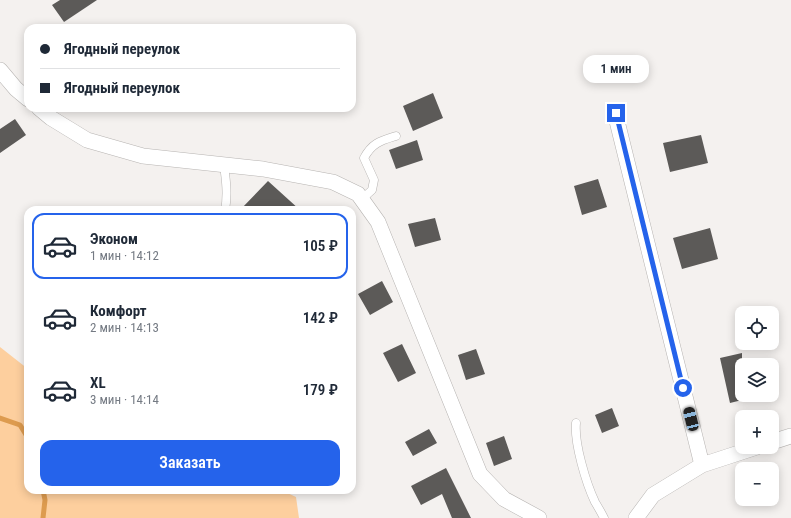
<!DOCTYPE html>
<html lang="ru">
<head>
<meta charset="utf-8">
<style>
  :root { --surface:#fff; --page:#f2f2f3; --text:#1f2937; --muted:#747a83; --line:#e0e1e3; --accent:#2563eb }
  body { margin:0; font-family:"Roboto Condensed",sans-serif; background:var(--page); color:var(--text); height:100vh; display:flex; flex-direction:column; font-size:15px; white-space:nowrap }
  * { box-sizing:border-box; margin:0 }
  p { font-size:13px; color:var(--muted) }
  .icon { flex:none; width:22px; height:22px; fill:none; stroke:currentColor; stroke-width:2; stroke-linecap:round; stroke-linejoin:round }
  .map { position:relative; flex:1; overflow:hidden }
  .sheet { position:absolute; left:24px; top:206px; width:332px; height:288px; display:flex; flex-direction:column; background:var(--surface); border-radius:12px; box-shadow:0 2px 10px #0003 }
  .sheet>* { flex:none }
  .hud { position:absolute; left:24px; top:24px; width:332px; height:88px; border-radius:12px; box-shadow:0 2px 10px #0003; display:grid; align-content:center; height:88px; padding:0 16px; background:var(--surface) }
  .controls { position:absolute; left:735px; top:306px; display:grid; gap:8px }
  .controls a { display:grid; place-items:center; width:44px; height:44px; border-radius:8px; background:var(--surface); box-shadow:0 2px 10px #0003; font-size:20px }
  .end { position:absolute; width:18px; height:18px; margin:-9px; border:5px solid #2563eb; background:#fff; box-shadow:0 0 0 2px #fff }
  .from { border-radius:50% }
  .bubble { position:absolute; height:28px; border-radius:12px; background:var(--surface); box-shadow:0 2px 10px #0003; font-size:13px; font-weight:600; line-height:28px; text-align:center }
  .car { position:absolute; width:12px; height:24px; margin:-12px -6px; border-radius:5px; box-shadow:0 0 3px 1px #0007; background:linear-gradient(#222 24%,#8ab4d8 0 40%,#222 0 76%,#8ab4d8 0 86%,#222 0) }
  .hud b { display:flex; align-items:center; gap:14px; height:38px; font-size:15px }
  .hud b+b { border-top:1px solid var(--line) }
  .hud i { width:10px; height:10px; background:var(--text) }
  ul { padding:7px 0 0; list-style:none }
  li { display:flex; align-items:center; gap:12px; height:66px; margin:0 8px 6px; padding:0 8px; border:2px solid transparent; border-radius:12px }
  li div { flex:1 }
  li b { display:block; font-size:15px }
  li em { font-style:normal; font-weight:600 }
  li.on { border-color:var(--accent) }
  li>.icon { width:36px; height:36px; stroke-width:1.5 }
  .cta { display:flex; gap:8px; margin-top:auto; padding:8px 16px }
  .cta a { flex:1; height:46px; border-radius:12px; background:var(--accent); color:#fff; font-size:16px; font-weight:600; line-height:46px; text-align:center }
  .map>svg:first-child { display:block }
</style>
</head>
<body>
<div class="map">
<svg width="791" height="518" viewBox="0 0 791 518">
  <rect width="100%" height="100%" fill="#f4f1ef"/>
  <path fill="#fdcf9e" d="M0,347L28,369V490H281L296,497L299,518H0Z"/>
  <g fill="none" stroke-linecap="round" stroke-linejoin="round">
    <path stroke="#dd9b4f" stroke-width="5" d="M0,418L20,425L28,438
      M43,518L45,500L43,490"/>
  </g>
  <path fill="#5c5a58" d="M60,0H97L64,22L52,5Z
    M433,93L443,118L413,131L403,106Z
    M15,119L26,135L0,153V129Z
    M701,135L708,163L670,172L663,143Z
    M417,140L423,160L396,169L389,150Z
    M598,179L607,207L582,215L574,186Z
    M268,181L300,210H240Z
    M435,218L441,240L415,247L408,224Z
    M710,228L718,259L682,269L673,238Z
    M382,281L393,302L370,315L358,294Z
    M402,344L416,373L398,382L383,353Z
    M476,349L485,374L466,380L458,355Z
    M742,353V400L730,403L720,358Z
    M612,408L619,426L602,433L595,415Z
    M429,429L437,443L413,456L405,442Z
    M504,436L512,459L494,466L486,443Z
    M446,468L471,518H452L442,494L421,505L411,486Z"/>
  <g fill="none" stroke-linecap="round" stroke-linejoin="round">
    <defs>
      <path id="service" d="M224,165C226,180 228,195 225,210
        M362,199L372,190L374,180L364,158C372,143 380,141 396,136
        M576,423C574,443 586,483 595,502C598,507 601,512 604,518"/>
      <path id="minor" d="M0,70L16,89L28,99
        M39,108L51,118L87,140L143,156L263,169L333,182L358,194L378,222L480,474L504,499L539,518
        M615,113L702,465
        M772,442L791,436
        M636,518L653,495L702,465L757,447"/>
    </defs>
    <use href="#service" stroke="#b7b4b2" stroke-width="9"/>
    <use href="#minor" stroke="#b7b4b2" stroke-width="16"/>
    <use href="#service" stroke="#fff" stroke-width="8"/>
    <use href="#minor" stroke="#fff" stroke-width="15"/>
  </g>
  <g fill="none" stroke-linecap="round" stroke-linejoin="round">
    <path stroke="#2563eb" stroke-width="5" d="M616,113L683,388"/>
  </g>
</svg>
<div class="controls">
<a><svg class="icon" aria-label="locate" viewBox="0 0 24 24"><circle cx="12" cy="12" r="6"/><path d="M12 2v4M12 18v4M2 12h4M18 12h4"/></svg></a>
<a><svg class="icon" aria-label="layers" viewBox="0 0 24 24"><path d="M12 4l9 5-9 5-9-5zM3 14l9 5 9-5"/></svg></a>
<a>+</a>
<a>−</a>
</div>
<i class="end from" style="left:683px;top:388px"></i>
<i class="end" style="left:616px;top:113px"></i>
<div class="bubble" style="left:583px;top:55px;width:66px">1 мин</div>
<i class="car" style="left:691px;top:419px;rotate:346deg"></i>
<div class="hud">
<b><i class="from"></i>Ягодный переулок</b>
<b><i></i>Ягодный переулок</b>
</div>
<section class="sheet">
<ul>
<li class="on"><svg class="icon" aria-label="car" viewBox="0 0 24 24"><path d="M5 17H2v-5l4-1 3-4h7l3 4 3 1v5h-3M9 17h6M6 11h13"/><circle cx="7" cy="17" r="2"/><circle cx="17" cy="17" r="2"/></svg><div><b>Эконом</b><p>1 мин · 14:12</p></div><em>105 ₽</em></li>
<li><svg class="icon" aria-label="car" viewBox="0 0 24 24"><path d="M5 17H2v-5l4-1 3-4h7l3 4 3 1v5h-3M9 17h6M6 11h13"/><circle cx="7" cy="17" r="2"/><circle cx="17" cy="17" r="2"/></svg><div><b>Комфорт</b><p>2 мин · 14:13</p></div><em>142 ₽</em></li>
<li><svg class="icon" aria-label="car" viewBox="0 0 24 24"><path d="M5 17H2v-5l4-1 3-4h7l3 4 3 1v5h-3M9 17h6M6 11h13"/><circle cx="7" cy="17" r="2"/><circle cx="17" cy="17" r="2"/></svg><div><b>XL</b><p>3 мин · 14:14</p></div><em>179 ₽</em></li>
</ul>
<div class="cta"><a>Заказать</a></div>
</section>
</div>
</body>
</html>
